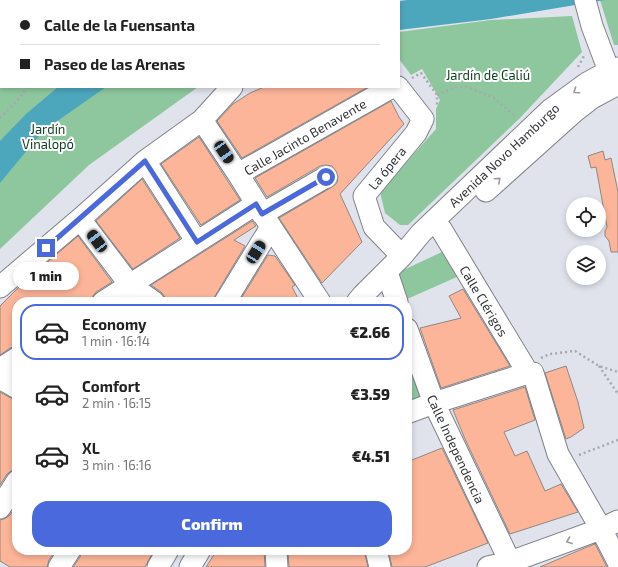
<!DOCTYPE html>
<html lang="en">
<head>
<meta charset="utf-8">
<style>
  :root { --surface:#fff; --page:#f6f6f6; --text:#222; --muted:#767676; --line:#e0e0e0; --accent:#4969dc }
  body { margin:0; font-family:"Exo 2",sans-serif; background:var(--page); color:var(--text); height:100vh; display:flex; flex-direction:column; font-size:15px; white-space:nowrap }
  * { box-sizing:border-box; margin:0 }
  p { font-size:13px; color:var(--muted) }
  .icon { flex:none; width:22px; height:22px; fill:none; stroke:currentColor; stroke-width:2; stroke-linecap:round; stroke-linejoin:round }
  .map { position:relative; flex:1; overflow:hidden }
  .sheet { position:absolute; left:12px; top:297px; width:400px; height:258px; display:flex; flex-direction:column; background:var(--surface); border-radius:16px; box-shadow:0 2px 6px #0003 }
  .sheet>* { flex:none }
  .guide { position:absolute; left:0px; top:0px; width:400px; height:88px; box-shadow:0 2px 6px #0003; display:grid; align-content:center; height:88px; padding:0 20px; background:var(--surface) }
  .tools { position:absolute; left:566px; top:197px; display:grid; gap:8px }
  .tools a { display:grid; place-items:center; width:40px; height:40px; border-radius:50%; background:var(--surface); box-shadow:0 2px 6px #0003; font-size:20px }
  .end { position:absolute; width:18px; height:18px; margin:-9px; border:5px solid #4969dc; background:#fff; box-shadow:0 0 0 2px #fff }
  .from { border-radius:50% }
  .bubble { position:absolute; height:28px; border-radius:14px; background:var(--surface); box-shadow:0 2px 6px #0003; font-size:13px; font-weight:800; line-height:28px; text-align:center }
  .car { position:absolute; width:12px; height:24px; margin:-12px -6px; border-radius:5px; box-shadow:0 0 3px 1px #0007; background:linear-gradient(#222 24%,#8ab4d8 0 40%,#222 0 76%,#8ab4d8 0 86%,#222 0) }
  .guide b { display:flex; align-items:center; gap:14px; height:38px; font-size:15px }
  .guide b+b { border-top:1px solid var(--line) }
  .guide i { width:10px; height:10px; background:var(--text) }
  ul { padding:7px 0 0; list-style:none }
  li { display:flex; align-items:center; gap:12px; height:56px; margin:0 8px 6px; padding:0 12px; border:2px solid transparent; border-radius:16px }
  li div { flex:1 }
  li b { display:block; font-size:15px }
  li em { font-style:normal; font-weight:800 }
  li.active { border-color:var(--accent) }
  li>.icon { width:36px; height:36px; stroke-width:1.5 }
  .action { display:flex; gap:8px; margin-top:auto; padding:8px 20px }
  .action a { flex:1; height:46px; border-radius:16px; background:var(--accent); color:#fff; font-size:16px; font-weight:800; line-height:46px; text-align:center }
  .map>svg:first-child { display:block }
</style>
</head>
<body>
<div class="map">
<svg width="618" height="567" viewBox="0 0 618 567">
  <rect width="100%" height="100%" fill="#e0e3ec"/>
  <path fill="#8ec79e" d="M147,0H395L388,1H145Z
    M600,0H618V45H614Z
    M572,16L582,52L519,119L408,225H400L385,213L380,192L436,129V109L440,100L422,69L411,75L399,59V32L491,20Z
    M1,79V87H198L89,165L0,249V80Z
    M444,251L459,276L405,300L395,274Z
    M407,346L426,400L407,406Z"/>
  <path fill="#4ca7bd" d="M407,0H605L491,19L399,30V1Z
    M58,87H106L43,131L0,183V141L26,114Z"/>
  <path fill="#fcb599" stroke="#908783" d="M264,87H368L242,158L217,121L233,104L250,93Z
    M391,101L399,117L404,124L340,194L362,242L322,283L279,218L332,187L337,183L338,177L336,171L332,166L326,165L320,166L267,197L255,178Z
    M199,137L240,200L201,225L161,164Z
    M603,151L605,160L611,158L618,192V252H611L609,241L605,236V231L607,227L596,167L591,168L588,156Z
    M142,179L180,238L133,269L96,221Z
    M252,221L256,226L234,240L245,246L215,296L213,302H166L165,297L161,292L151,285Z
    M78,236L112,282L96,292L93,296L91,302H17V346L10,348L0,355V306L22,284Z
    M268,255L275,256L295,285L292,287L300,302H239Z
    M463,289L510,366L441,388L420,328L461,318L449,296Z
    M566,366L578,402L584,428L571,437L566,439L545,373Z
    M525,387L535,420L504,432L515,456L527,451L545,491L561,484L578,512L510,534L465,439L453,410Z
    M0,392L11,398L17,400V469L11,471L7,474L0,485Z
    M442,448L488,543L425,567H392L388,550H407V462Z
    M17,504V550H56L49,560L47,567H10L0,561V520L6,518L10,515Z
    M595,544L607,567H540L587,547Z
    M82,550H154L145,567H73L80,557Z
    M217,550H264L265,567H206Z
    M288,550H364L368,567H289Z"/>
  <g fill="none" stroke-linecap="round" stroke-linejoin="round">
    <defs>
      <path id="minor" d="M585,0L592,26L609,71L613,85
        M398,87L423,119L416,133L364,196L374,227L402,256
        M202,120L238,174L271,227L320,302
        M145,161L197,242
        M238,174L392,87
        M486,191L574,112L592,98L618,84
        M262,214L326,177
        M80,219L130,285L154,302
        M441,229L528,373
        M387,272L397,302
        M0,287L80,219L145,161L202,120L232,87
        M103,302L256,204
        M225,302L271,227
        M357,302L362,296L402,256L421,233L550,110L587,83L609,71L618,68
        M407,329L434,403L510,562L511,567
        M0,369L17,358
        M0,378L17,388
        M407,413L434,403L528,373H533L558,454L601,529L618,562
        M0,508L17,481
        M276,550L277,567
        M376,550L380,567
        M59,567L70,550
        M158,567L168,550
        M190,567L200,550
        M488,567L510,562L601,529L618,521"/>
    </defs>
    <use href="#minor" stroke="#7f828a" stroke-width="23"/>
    <path stroke="#a6a9b0" stroke-width="2.5" stroke-dasharray="2 3" stroke-linecap="butt" d="M295,1L299,0
      M578,67L584,56
      M412,78L421,73L437,95V106L436,107
      M437,95L455,87H468L494,98L516,117
      M0,118L16,102L28,87
      M541,358L550,354L575,351L599,366L618,372
      M599,366L618,394
      M579,455L618,440"/>
    <use href="#minor" stroke="#fff" stroke-width="21"/>
  </g>
  <defs><path id="oneway-chevron" d="M-2-3.5L2.5 0L-2 3.5" fill="none" stroke-width="1.6" stroke-linecap="round" stroke-linejoin="round"/></defs>
  <g stroke="#9a9a9c">
    <use href="#oneway-chevron" transform="translate(576 91) rotate(145)"/>
    <use href="#oneway-chevron" transform="translate(498 180) rotate(-42)"/>
    <use href="#oneway-chevron" transform="translate(569 541) rotate(160)"/>
  </g>
  <g fill="none" stroke-linecap="round" stroke-linejoin="round">
    <path stroke="#4969dc" stroke-width="5" d="M46,248L145,161L197,242L256,204L262,214L326,177"/>
  </g>
  <g text-anchor="middle" dominant-baseline="central" stroke-width="4" stroke-linejoin="round" paint-order="stroke">
    <g font-size="13" fill="#124124" stroke="#fff">
      <text x="488" y="75">Jardín de Caliú</text>
      <text x="48" y="129">Jardín<tspan x="48" dy="15">Vinalopó</tspan></text>
    </g>
    <g font-size="13" fill="#343639" stroke="#fff">
      <text transform="translate(305 137) rotate(-30)">Calle Jacinto Benavente</text>
      <text transform="translate(504 155) rotate(-43)">Avenida Novo Hamburgo</text>
      <text transform="translate(387 168) rotate(-51)">La ópera</text>
      <text transform="translate(484 301) rotate(59)">Calle Clérigos</text>
      <text transform="translate(456 449) rotate(65)">Calle Independencia</text>
    </g>
  </g>
</svg>
<div class="tools">
<a><svg class="icon" aria-label="locate" viewBox="0 0 24 24"><circle cx="12" cy="12" r="6"/><path d="M12 2v4M12 18v4M2 12h4M18 12h4"/></svg></a>
<a><svg class="icon" aria-label="layers" viewBox="0 0 24 24"><path d="M12 4l9 5-9 5-9-5zM3 14l9 5 9-5"/></svg></a>
</div>
<i class="end from" style="left:326px;top:177px"></i>
<i class="end" style="left:46px;top:248px"></i>
<div class="bubble" style="left:13px;top:262px;width:66px">1 min</div>
<i class="car" style="left:224px;top:152px;rotate:146deg"></i>
<i class="car" style="left:97px;top:241px;rotate:323deg"></i>
<i class="car" style="left:256px;top:252px;rotate:32deg"></i>
<div class="guide">
<b><i class="from"></i>Calle de la Fuensanta</b>
<b><i></i>Paseo de las Arenas</b>
</div>
<section class="sheet">
<ul>
<li class="active"><svg class="icon" aria-label="car" viewBox="0 0 24 24"><path d="M5 17H2v-5l4-1 3-4h7l3 4 3 1v5h-3M9 17h6M6 11h13"/><circle cx="7" cy="17" r="2"/><circle cx="17" cy="17" r="2"/></svg><div><b>Economy</b><p>1 min · 16:14</p></div><em>€2.66</em></li>
<li><svg class="icon" aria-label="car" viewBox="0 0 24 24"><path d="M5 17H2v-5l4-1 3-4h7l3 4 3 1v5h-3M9 17h6M6 11h13"/><circle cx="7" cy="17" r="2"/><circle cx="17" cy="17" r="2"/></svg><div><b>Comfort</b><p>2 min · 16:15</p></div><em>€3.59</em></li>
<li><svg class="icon" aria-label="car" viewBox="0 0 24 24"><path d="M5 17H2v-5l4-1 3-4h7l3 4 3 1v5h-3M9 17h6M6 11h13"/><circle cx="7" cy="17" r="2"/><circle cx="17" cy="17" r="2"/></svg><div><b>XL</b><p>3 min · 16:16</p></div><em>€4.51</em></li>
</ul>
<div class="action"><a>Confirm</a></div>
</section>
</div>
</body>
</html>
